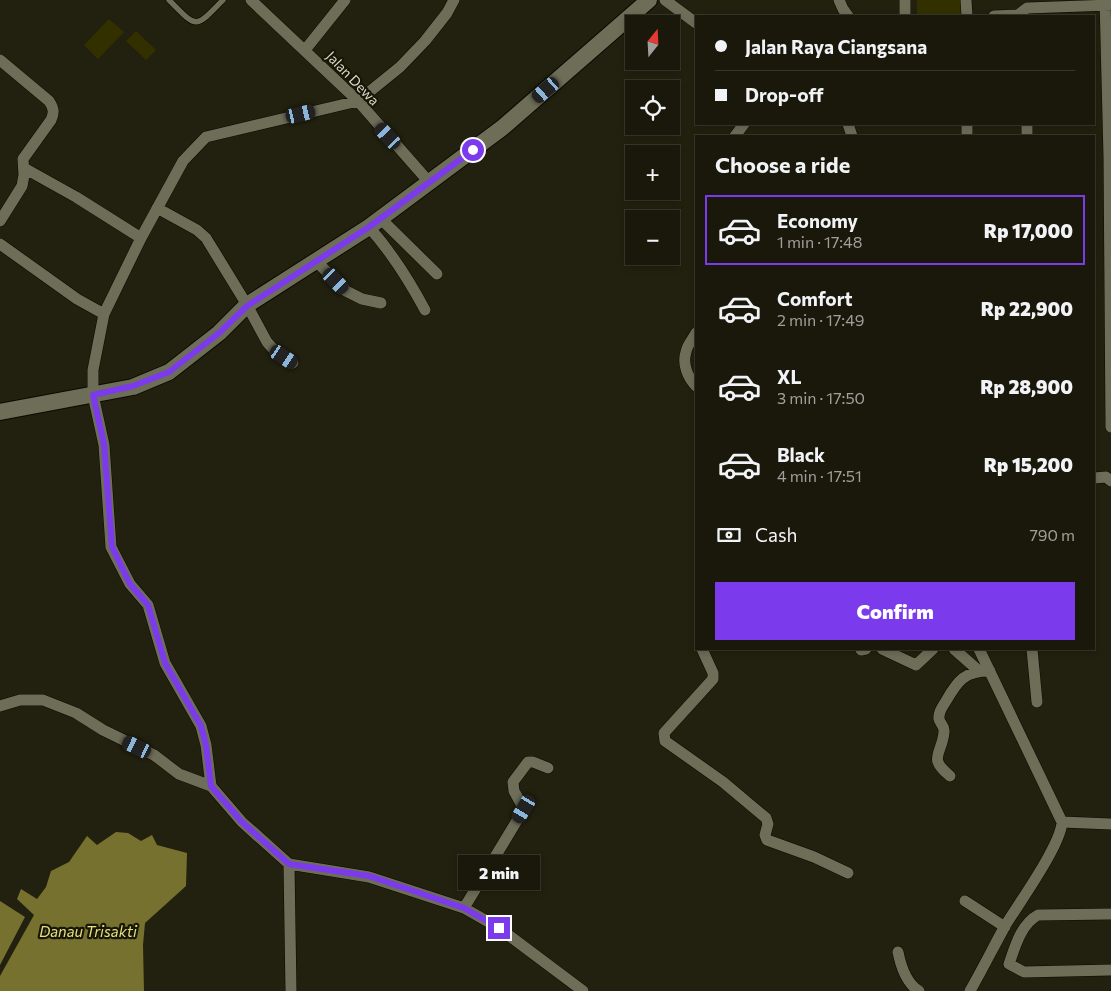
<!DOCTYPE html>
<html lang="en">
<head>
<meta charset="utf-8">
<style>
  :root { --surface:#1a180a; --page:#272518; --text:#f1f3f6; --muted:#9fa09c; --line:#38372b; --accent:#7c3aed }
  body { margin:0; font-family:Commissioner,sans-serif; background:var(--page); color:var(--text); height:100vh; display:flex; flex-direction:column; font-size:19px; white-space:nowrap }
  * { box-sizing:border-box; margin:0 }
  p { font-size:16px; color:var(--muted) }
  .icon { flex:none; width:28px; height:28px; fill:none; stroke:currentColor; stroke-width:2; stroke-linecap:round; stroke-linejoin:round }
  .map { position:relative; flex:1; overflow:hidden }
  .panel { position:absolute; left:695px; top:135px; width:400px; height:515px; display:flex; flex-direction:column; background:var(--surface); border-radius:0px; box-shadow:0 2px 8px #0003,0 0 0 1px var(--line) }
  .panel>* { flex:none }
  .banner { position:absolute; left:695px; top:15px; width:400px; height:110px; border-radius:0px; box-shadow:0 2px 8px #0003,0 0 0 1px var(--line); display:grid; align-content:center; height:110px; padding:0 20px; background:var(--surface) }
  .needle { width:32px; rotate:18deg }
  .controls { position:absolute; left:625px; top:15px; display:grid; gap:10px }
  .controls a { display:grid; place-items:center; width:55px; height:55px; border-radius:0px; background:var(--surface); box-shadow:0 2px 8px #0003,0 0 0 1px var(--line); font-size:25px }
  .end { position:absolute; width:22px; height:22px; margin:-11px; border:6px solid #7c3aed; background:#fff; box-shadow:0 0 0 2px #fff }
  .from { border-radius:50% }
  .bubble { position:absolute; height:35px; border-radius:0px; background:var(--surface); box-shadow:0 2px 8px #0003,0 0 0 1px var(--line); font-size:16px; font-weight:800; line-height:35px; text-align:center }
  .car { position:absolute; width:15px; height:30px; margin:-15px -8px; border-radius:6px; box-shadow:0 0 4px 1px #0007; background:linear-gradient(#222 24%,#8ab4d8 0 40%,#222 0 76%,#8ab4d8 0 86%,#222 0) }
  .banner b { display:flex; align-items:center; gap:18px; height:48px; font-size:19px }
  .banner b+b { border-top:1px solid var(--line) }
  .banner i { width:12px; height:12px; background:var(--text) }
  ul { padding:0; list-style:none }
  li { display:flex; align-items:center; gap:15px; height:70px; margin:0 10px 8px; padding:0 10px; border:2px solid transparent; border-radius:0px }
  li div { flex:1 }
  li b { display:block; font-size:19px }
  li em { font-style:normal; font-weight:800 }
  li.active { border-color:var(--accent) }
  li>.icon { width:45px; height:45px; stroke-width:1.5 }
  h2 { padding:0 20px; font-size:22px; line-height:60px }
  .pay { display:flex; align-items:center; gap:12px; height:55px; padding:0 20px; font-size:19px }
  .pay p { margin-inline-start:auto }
  .primary-button { display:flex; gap:10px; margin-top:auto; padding:10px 20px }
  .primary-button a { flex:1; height:58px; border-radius:0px; background:var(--accent); color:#fff; font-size:20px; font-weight:800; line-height:58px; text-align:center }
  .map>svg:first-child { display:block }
</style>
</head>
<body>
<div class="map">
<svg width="1111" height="991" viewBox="0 0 1111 991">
  <rect width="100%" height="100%" fill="#22200e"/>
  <path fill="#333000" d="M917,0H968V16H917Z
    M109,19L124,32L98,59L84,45Z
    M136,31L156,50L146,60L126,41Z"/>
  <path fill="#76712f" d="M116,832L128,833L141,841L152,835L157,845L187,853L186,886L145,923L143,945L144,991H0V976L34,915L17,899L21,889L37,899L46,887L51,871L69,862L87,836L97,845Z
    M0,901L25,917L0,965Z"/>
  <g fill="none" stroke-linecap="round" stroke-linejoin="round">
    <defs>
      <path id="lane" d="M169,0C197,28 194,30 223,0"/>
      <path id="street" d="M251,0L358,101L429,182
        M665,0L696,23
        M839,0L843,9L848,16
        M905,0V16
        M966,0L967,16
        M1105,0L1109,157L1111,427
        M994,16L1018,15L1027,8L1111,5
        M305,50L345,0
        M0,60L49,101C53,107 55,112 51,120L23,159L24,175L22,186L0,221
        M848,124L852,136
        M1027,124V136
        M735,136L744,124
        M967,136V124
        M24,168L76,197L141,238
        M157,208L197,230L206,238L247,305L267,342L275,351L293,363
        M381,219L437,274
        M369,227C392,253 409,280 425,310
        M0,244L77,299L104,314
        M316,261L346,291L362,299L381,303
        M696,333C693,339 687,345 686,352C682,364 688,378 696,386
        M1094,478L1106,477L1111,481
        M702,649L713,673V679L664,733L665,741L723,782L766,818L768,824L765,835L767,840L814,857L848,873
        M882,649L916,665L933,649
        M954,649L979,671
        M1032,649L1037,702
        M861,650L866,649
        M0,706L20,700H43L76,713L103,730L154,755L179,774L211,786L242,822L289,864L369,877L464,908L499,928L583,991
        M950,776C927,757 942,755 944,732C945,726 940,724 939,719C938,712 943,706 946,701C958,680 965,671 990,671
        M211,786L206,745L201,726L165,663L148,605L130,584L111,547L104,445L93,395V370L104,314L141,238L183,161L206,137L358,101L400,67L425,41L447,13L454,0
        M1062,822L1111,824
        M289,864L291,991
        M965,901L1005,927
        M464,908L524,809L514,791L513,782L528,762H533L548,768
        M1111,914L1038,915C1021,924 1015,947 1009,964L1024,972L1111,970
        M898,952C901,967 906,983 919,991
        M970,991C982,970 993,948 1005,926C1019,903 1061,845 1062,822L979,649"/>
      <path id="secondary" d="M0,412L133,387L169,372L219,333L247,305L369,227L502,128L649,0"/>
    </defs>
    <use href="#lane" stroke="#0b0a00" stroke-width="7"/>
    <use href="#street" stroke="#0b0a00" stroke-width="12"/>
    <use href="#secondary" stroke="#0b0a00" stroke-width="18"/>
    <use href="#lane" stroke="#6e6d58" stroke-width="5.5"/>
    <use href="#street" stroke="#6e6d58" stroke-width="11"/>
    <use href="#secondary" stroke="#6e6d58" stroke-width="16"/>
  </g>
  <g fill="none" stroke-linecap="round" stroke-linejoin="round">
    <path stroke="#7c3aed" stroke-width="6" d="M473,150L369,227L247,306L219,333L169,372L133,386L93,395L104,444L112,547L130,584L148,605L165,663L201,726L206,745L211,786L242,822L289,864L369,876L464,908L499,928"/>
  </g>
  <g text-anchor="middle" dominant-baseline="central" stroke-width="4.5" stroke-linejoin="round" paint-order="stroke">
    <g font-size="14" fill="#d9d9cd" stroke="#181706">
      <text transform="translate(353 78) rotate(46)">Jalan Dewa</text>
    </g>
    <g font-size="15" font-style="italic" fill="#e6e081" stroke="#181706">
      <text x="88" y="931">Danau Trisakti</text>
    </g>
  </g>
</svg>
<div class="controls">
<a><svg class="needle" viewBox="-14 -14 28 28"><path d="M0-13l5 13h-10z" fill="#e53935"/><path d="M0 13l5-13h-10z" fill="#9fa09c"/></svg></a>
<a><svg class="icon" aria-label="locate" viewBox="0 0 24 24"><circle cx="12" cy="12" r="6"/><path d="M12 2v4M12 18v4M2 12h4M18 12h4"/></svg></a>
<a>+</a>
<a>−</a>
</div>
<i class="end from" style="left:473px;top:150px"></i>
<i class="end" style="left:499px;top:928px"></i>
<div class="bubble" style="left:458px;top:855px;width:82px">2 min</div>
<i class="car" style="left:546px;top:90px;rotate:229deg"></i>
<i class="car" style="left:301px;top:114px;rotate:77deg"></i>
<i class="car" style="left:388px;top:136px;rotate:317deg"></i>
<i class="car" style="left:336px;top:281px;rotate:136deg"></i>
<i class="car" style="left:284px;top:357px;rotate:124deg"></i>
<i class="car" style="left:137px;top:747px;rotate:296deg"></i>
<i class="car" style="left:524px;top:809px;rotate:211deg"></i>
<div class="banner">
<b><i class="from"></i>Jalan Raya Ciangsana</b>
<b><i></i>Drop-off</b>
</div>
<section class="panel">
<h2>Choose a ride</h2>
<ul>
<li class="active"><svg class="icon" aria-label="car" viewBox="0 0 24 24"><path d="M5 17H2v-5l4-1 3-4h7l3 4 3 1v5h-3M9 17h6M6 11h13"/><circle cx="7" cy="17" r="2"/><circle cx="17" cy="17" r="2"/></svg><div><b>Economy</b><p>1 min · 17:48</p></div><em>Rp 17,000</em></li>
<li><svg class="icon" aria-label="car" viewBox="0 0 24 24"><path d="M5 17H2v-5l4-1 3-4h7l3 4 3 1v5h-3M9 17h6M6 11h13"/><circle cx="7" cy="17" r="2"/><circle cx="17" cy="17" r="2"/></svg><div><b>Comfort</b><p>2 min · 17:49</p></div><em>Rp 22,900</em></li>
<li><svg class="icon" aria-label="car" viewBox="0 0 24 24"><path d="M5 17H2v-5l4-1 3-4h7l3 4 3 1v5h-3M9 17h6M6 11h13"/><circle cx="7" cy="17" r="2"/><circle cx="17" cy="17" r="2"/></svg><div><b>XL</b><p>3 min · 17:50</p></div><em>Rp 28,900</em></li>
<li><svg class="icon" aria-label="car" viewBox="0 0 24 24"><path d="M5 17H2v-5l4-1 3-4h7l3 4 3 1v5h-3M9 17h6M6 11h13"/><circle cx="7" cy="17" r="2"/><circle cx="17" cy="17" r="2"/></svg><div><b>Black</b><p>4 min · 17:51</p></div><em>Rp 15,200</em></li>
</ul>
<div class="pay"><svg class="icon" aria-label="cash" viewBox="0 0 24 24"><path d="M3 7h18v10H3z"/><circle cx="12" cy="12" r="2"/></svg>Cash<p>790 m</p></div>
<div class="primary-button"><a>Confirm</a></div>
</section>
</div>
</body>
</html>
